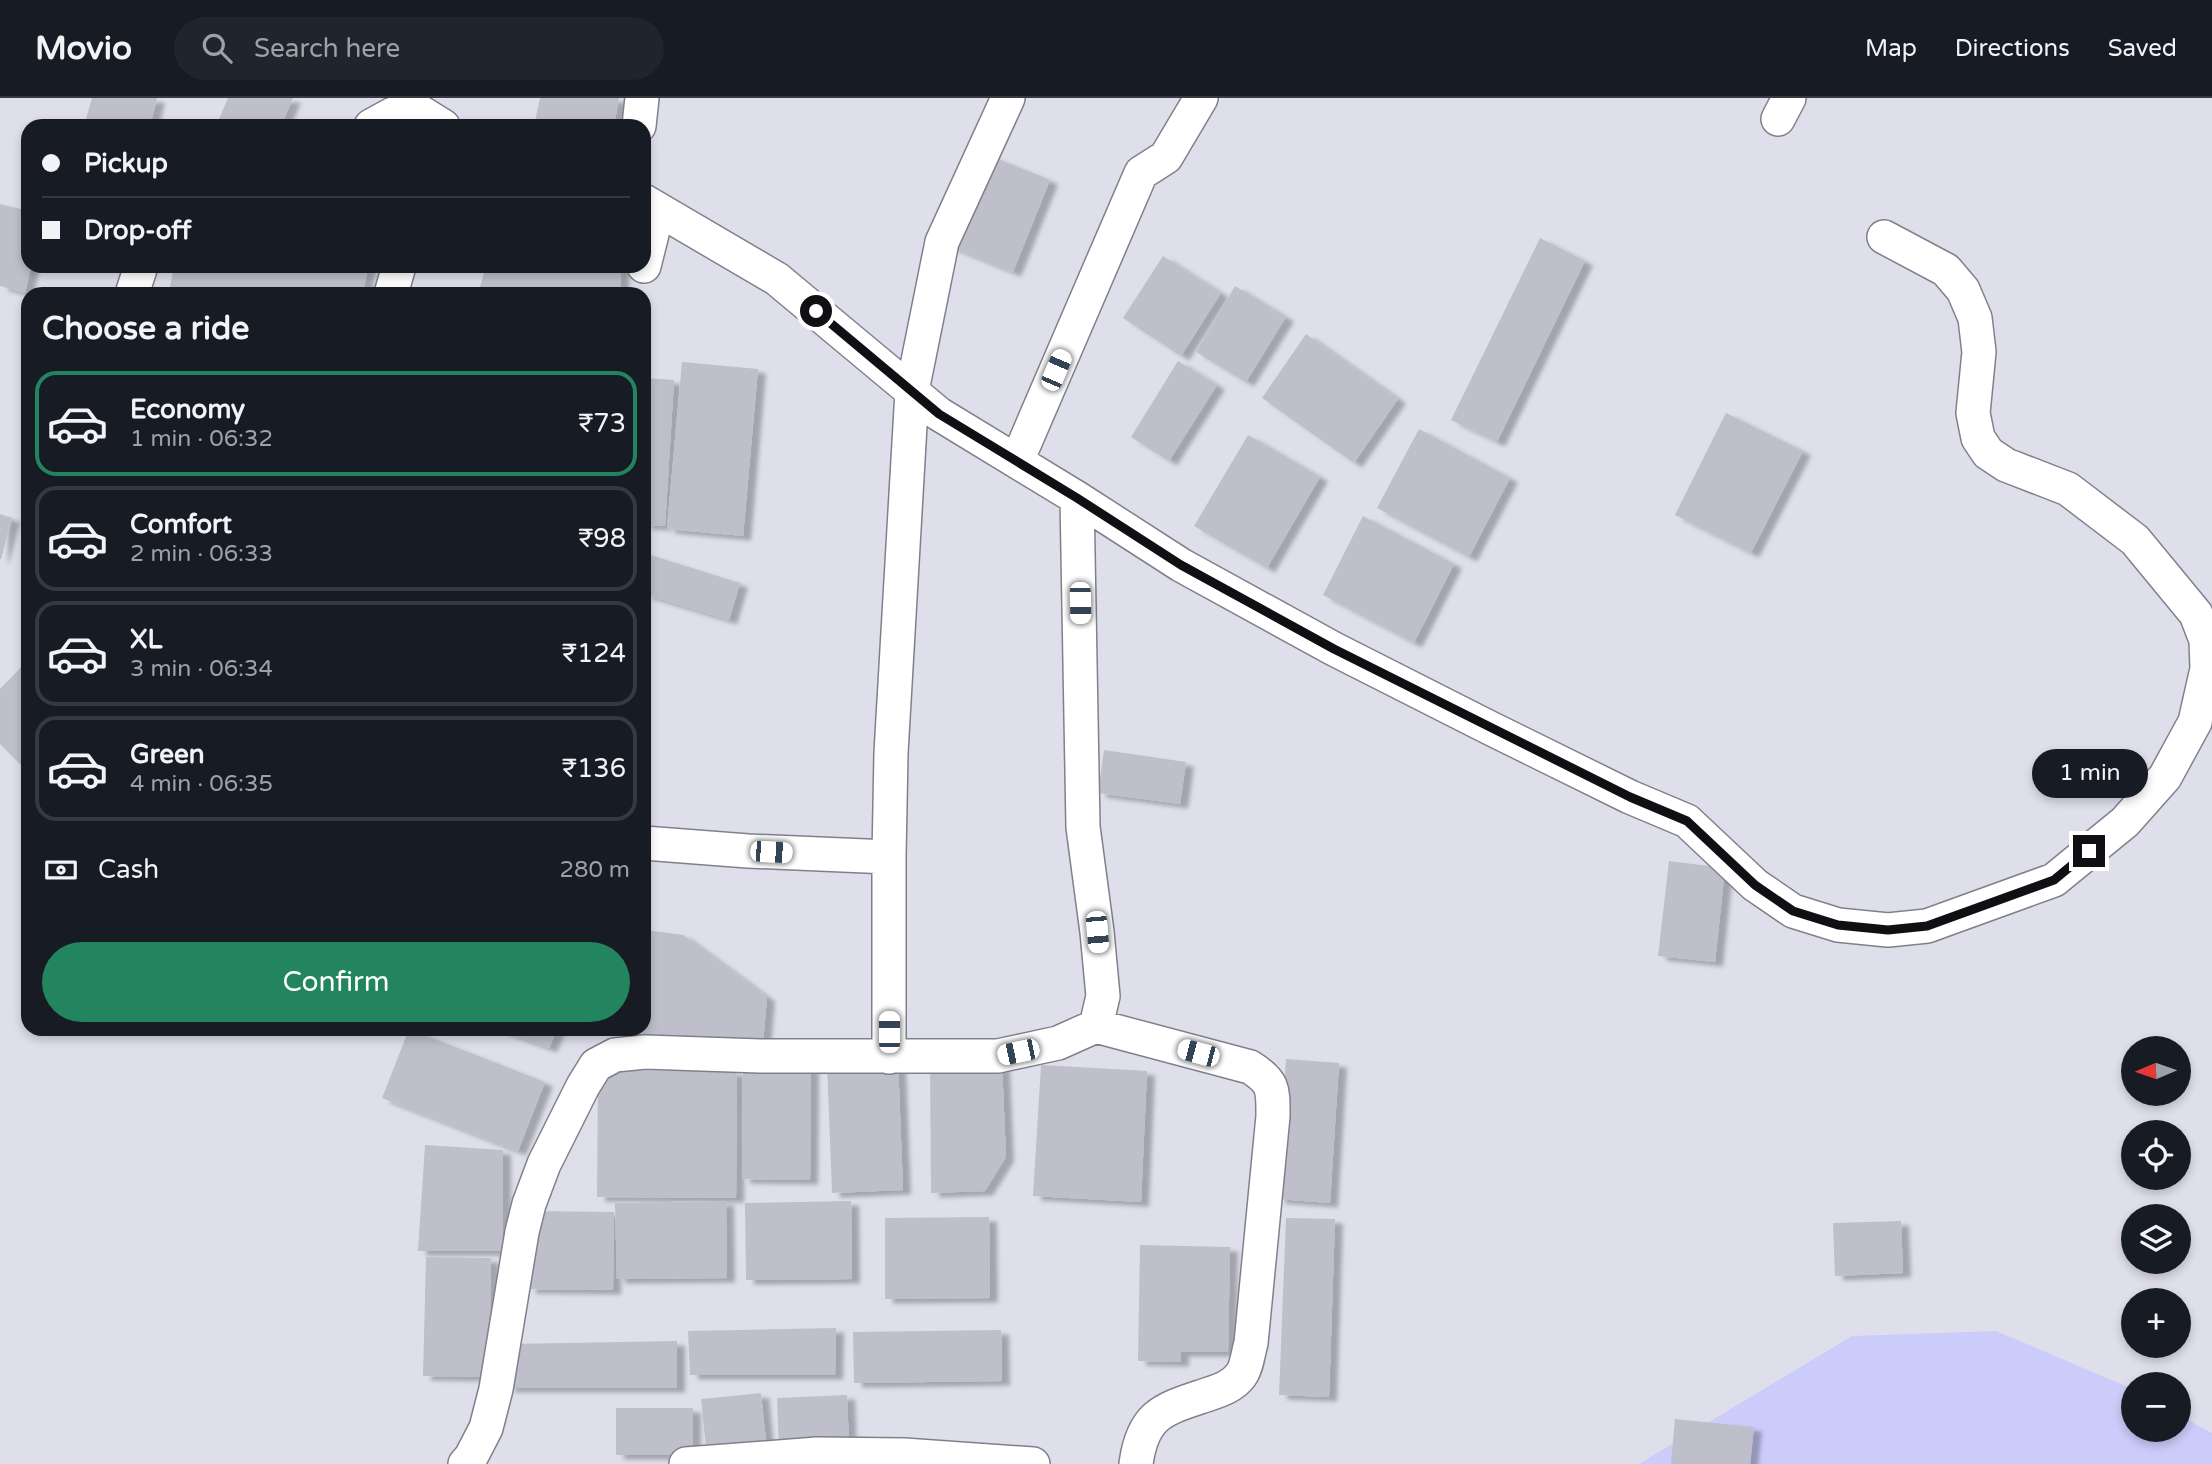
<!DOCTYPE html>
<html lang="en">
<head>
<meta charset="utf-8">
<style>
  :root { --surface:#171b24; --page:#20242c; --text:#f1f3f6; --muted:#9ea1a6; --line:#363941; --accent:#22855f }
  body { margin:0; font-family:"Varela Round",sans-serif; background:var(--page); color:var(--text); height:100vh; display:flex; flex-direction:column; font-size:26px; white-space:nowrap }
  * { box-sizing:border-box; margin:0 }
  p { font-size:23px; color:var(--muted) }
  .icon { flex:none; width:38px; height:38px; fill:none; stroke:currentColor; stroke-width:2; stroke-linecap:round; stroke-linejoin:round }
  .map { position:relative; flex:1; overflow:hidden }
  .panel { position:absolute; left:21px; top:189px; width:630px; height:749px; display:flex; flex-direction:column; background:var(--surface); border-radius:21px; box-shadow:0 4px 10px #0003 }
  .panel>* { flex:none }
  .hud { position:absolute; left:21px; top:21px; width:630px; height:154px; border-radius:21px; box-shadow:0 4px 10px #0003; display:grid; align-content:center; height:154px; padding:0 21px; background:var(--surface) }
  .needle { width:46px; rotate:268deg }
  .buttons { position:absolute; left:2121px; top:938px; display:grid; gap:14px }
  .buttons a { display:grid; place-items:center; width:70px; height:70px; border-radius:50%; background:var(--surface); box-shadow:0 4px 10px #0003; font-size:35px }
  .end { position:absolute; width:32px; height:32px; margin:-16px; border:9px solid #101014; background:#fff; box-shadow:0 0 0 4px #fff }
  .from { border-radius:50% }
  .bubble { position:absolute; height:49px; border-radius:24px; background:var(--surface); box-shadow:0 4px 10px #0003; font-size:23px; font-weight:600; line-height:49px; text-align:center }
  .car { position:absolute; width:21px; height:42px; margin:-21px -10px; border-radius:9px; box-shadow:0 0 5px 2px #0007; background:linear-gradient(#fff 24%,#345 0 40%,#fff 0 76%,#345 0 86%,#fff 0) }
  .hud b { display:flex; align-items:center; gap:24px; height:66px; font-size:26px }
  .hud b+b { border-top:2px solid var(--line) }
  .hud i { width:18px; height:18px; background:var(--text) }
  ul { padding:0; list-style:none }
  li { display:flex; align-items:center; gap:21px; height:105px; margin:0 14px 10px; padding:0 7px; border:4px solid var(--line); border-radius:21px }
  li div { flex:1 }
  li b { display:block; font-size:26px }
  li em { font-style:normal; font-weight:600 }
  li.current { border-color:var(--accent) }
  li>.icon { width:63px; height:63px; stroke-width:1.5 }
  h2 { padding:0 21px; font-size:32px; line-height:84px }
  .pay { display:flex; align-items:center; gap:18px; height:77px; padding:0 21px; font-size:26px }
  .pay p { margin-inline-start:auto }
  .cta { display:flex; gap:14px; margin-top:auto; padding:14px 21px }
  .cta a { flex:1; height:80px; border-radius:42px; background:var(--accent); color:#fff; font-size:28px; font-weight:600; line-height:80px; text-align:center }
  header { display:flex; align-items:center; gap:42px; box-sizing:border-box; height:98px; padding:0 35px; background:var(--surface); border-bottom:2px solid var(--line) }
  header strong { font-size:33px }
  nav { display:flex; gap:38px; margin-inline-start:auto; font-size:24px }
  .search { width:490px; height:63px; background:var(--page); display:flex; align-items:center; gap:18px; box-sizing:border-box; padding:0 24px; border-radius:38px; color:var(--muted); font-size:26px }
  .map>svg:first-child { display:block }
</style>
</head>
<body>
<header>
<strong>Movio</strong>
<div class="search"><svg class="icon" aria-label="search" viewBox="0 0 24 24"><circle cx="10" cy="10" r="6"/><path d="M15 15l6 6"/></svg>Search here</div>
<nav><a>Map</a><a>Directions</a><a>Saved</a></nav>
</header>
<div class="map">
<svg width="2212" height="1366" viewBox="0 0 2212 1366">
  <defs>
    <filter id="shadow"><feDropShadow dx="8" dy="4.5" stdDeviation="2" flood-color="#0004"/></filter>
  </defs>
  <rect width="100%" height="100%" fill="#dfdfec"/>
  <path fill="#ccccfa" d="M1996,1233L2133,1291V1332H2179V1317L2212,1335V1366H1639L1852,1238Z"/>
  <path fill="#bfbfcc" filter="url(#shadow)" d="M92,0H157L150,28H84Z
    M228,0H293L281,28H269L260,24L259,28H216Z
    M540,0H619L614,28H534Z
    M986,56L1050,82L1013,174L949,148Z
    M0,106L28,113V168H31L25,195L0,188Z
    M1540,140L1585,163L1497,344L1451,322Z
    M1163,158L1221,195L1181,258L1123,220Z
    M174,168H368L363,196H182L169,193Z
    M486,168H621V196H478Z
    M1235,188L1286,219L1246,284L1196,254Z
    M1306,236L1398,301L1354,365L1262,300Z
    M1178,263L1217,287L1169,363L1131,339Z
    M682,264L758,271L743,438L667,431Z
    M644,280L674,282L665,428L644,427Z
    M1726,315L1803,353L1751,455L1675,417Z
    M1419,331L1510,380L1469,459L1377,410Z
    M1248,337L1320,379L1267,470L1194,428Z
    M0,416L12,420L1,461H0Z
    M1363,418L1454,466L1414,545L1323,497Z
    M644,455L740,485L729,522L644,496Z
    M28,562V674L0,646V591Z
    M1104,652L1186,664L1180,706L1098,695Z
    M1669,763L1725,770L1715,864L1658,858Z
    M646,832L683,837L767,899L763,945L622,936L623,931H644V842Z
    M409,931L545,984L518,1053L382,1000Z
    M497,931H557L549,950Z
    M1286,961L1339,965L1330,1105L1277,1101Z
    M743,963L811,964L810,1082L742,1081Z
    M898,964L903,1092L832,1095L827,967Z
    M930,967H1002L1006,1059L985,1093L931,1095Z
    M1041,967L1147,973L1141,1104L1033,1098Z
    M598,972L737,973L736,1100L597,1099Z
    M425,1047L503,1052V1153H418Z
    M726,1103L727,1180L617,1181L615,1105Z
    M851,1103L852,1181L746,1182L745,1105Z
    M529,1113L614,1114L613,1192L528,1191Z
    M989,1119L990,1200L885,1201V1120Z
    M1286,1120L1335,1121L1329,1299L1279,1297Z
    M1901,1123L1903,1175L1835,1178L1833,1125Z
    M1140,1147L1230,1149L1228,1254H1181V1264L1138,1263Z
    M426,1159L491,1160L489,1279L423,1278Z
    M836,1230L835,1277H690L688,1233Z
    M1001,1232L1002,1283L854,1285L853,1234Z
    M677,1243V1290H507L509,1246Z
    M761,1295L766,1344L706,1350L701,1301Z
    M847,1297L849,1349L779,1352L777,1300Z
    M616,1310H693V1357H616Z
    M1675,1321L1754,1329L1750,1366H1671Z"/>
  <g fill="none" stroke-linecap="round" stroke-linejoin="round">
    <defs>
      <path id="street" d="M404,0L409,7L443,28
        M1778,21L1789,0
        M371,28L409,7
        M639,28L642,0
        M644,103L777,181L939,316L1077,400L1181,467L1334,551L1490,630L1630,699L1687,723L1755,787L1793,813L1838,827L1888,832L1927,828L2054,782L2125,724L2165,679L2195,624L2207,571L2206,542L2196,516L2135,442L2068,391L2006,367L1988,355L1978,340L1973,315L1979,254L1975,220L1963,192L1946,172L1884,139
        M644,168L658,112
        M132,196L141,168
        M391,196L399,168
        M1017,363L1141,75L1166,59L1201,0
        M644,745L748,753L889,759L891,655L912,293L942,144L1008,0
        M1096,928L1250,969C1274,984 1273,991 1273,1018L1251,1245C1248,1255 1247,1269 1241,1277C1233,1288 1221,1292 1209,1296C1165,1311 1143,1314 1136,1366
        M889,959V759
        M465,1366L471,1359L486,1330L496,1291L522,1134L529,1106L544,1066L583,988L596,967L615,957L645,954L760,958H998L1058,945L1096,928L1103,898L1097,834L1083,729L1077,400
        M686,1366L817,1356L904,1357L1033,1366"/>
    </defs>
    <use href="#street" stroke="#80808c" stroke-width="36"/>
    <use href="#street" stroke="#fff" stroke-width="33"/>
  </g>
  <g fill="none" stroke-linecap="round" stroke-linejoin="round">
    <path stroke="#101014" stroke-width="9" d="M816,213L939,316L1077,400L1181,467L1334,551L1630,699L1687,723L1755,787L1793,813L1838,827L1888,832L1927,828L2054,782L2089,753"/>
  </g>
</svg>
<div class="buttons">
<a><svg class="needle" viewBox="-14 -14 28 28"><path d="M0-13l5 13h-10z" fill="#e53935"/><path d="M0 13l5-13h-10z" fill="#9ea1a6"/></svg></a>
<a><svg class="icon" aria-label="locate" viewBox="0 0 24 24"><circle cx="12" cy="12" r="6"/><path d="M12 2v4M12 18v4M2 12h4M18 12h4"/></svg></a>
<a><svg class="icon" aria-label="layers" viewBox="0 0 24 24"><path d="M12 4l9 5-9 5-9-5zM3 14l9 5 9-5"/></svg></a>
<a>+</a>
<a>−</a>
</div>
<i class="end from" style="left:816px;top:213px"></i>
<i class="end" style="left:2089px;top:753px"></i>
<div class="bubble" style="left:2032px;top:651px;width:116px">1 min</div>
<i class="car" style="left:1056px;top:272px;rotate:23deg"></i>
<i class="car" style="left:1080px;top:505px;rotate:179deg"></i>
<i class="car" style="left:771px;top:754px;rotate:93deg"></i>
<i class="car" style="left:1097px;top:834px;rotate:175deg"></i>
<i class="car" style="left:889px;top:934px;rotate:0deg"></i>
<i class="car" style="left:1018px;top:954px;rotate:258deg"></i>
<i class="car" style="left:1198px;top:955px;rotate:285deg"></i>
<div class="hud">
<b><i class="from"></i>Pickup</b>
<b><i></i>Drop-off</b>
</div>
<section class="panel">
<h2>Choose a ride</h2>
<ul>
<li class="current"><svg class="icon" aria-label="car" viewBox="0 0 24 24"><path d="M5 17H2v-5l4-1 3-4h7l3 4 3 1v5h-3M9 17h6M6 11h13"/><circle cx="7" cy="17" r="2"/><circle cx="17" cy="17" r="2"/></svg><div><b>Economy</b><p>1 min · 06:32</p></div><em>₹73</em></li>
<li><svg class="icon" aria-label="car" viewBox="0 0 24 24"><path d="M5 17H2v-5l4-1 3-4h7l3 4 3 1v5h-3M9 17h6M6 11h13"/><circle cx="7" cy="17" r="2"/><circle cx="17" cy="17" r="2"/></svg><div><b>Comfort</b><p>2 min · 06:33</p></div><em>₹98</em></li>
<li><svg class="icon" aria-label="car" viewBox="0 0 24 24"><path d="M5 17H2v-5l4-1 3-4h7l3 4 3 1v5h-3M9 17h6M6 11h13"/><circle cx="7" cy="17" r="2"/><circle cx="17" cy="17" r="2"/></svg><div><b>XL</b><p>3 min · 06:34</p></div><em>₹124</em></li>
<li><svg class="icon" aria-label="car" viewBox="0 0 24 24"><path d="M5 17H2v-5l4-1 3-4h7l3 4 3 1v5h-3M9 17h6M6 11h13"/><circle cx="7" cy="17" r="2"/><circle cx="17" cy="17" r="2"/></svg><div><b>Green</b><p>4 min · 06:35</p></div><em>₹136</em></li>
</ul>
<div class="pay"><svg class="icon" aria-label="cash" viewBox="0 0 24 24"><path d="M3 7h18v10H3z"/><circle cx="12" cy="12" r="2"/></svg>Cash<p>280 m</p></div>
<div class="cta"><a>Confirm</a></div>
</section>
</div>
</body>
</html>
